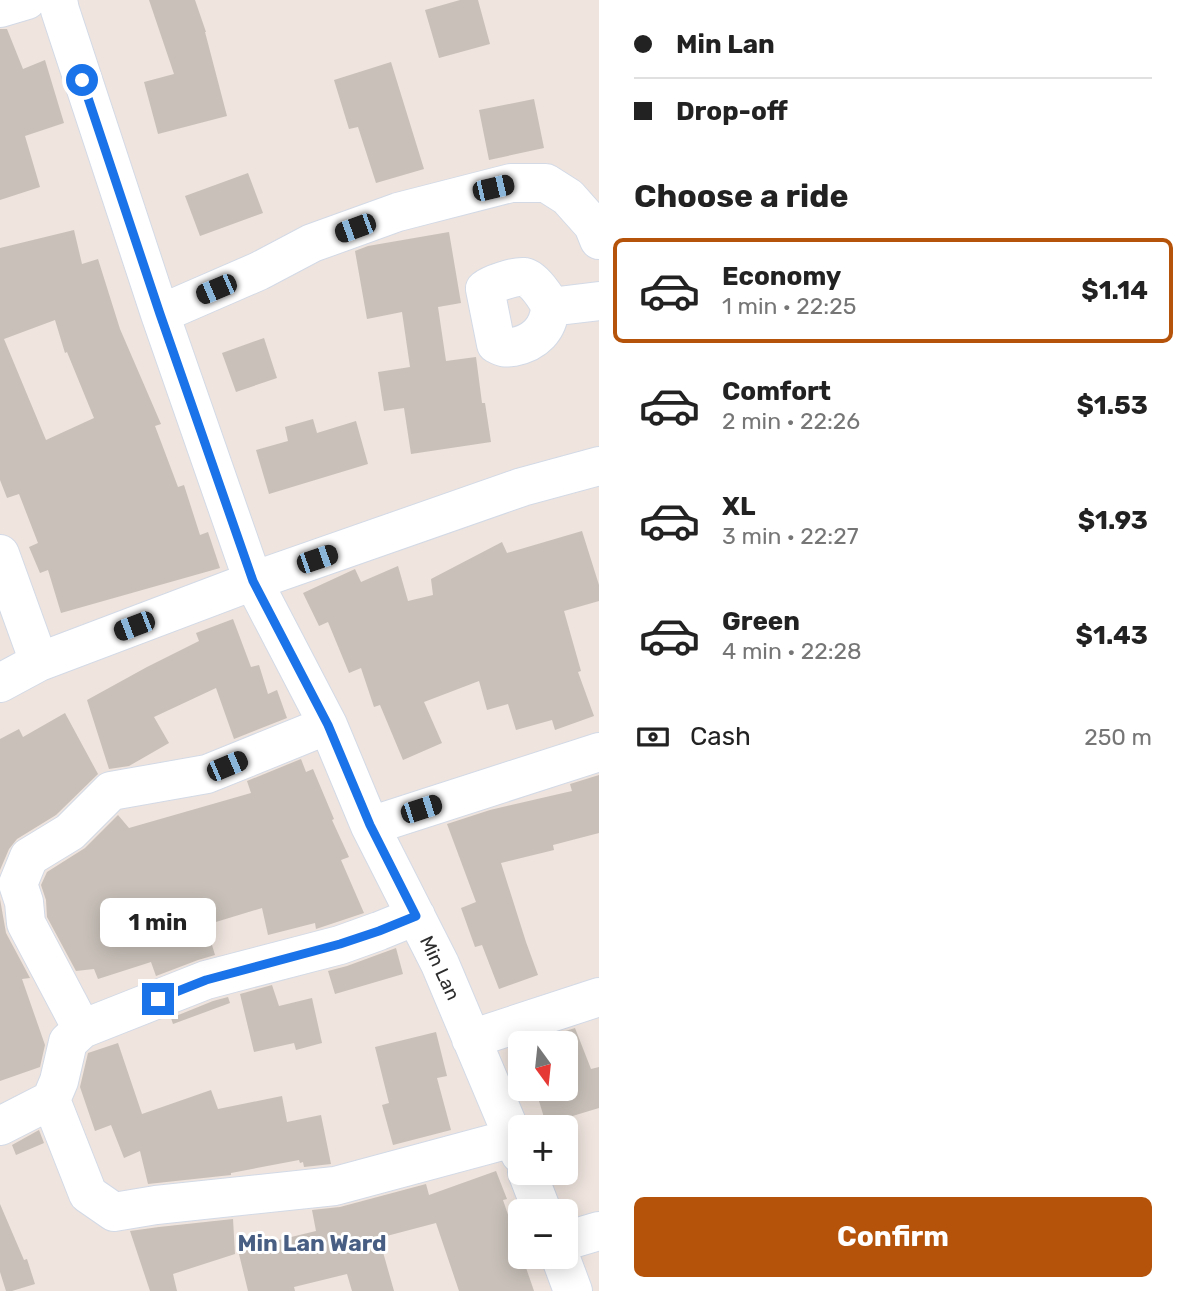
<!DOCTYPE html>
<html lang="en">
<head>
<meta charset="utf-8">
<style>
  :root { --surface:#fff; --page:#f6f6f6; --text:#222; --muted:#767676; --line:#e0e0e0; --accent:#b45309 }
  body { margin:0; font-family:Rubik,sans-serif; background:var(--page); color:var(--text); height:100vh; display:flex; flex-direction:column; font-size:26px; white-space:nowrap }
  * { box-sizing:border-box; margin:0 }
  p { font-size:23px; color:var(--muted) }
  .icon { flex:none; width:38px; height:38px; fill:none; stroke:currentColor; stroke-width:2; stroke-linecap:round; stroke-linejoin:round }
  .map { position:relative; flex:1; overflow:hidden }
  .sheet { display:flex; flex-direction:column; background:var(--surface); width:588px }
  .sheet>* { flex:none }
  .guide { display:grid; align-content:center; height:154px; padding:0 35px; background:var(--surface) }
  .needle { width:46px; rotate:165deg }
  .fabs { position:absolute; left:508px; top:1031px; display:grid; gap:14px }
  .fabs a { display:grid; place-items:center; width:70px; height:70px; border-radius:10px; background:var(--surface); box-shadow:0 4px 18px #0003; font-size:35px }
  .end { position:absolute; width:32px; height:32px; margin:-16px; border:9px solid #1a73e8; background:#fff; box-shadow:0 0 0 4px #fff }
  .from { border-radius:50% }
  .bubble { position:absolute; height:49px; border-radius:10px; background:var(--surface); box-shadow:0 4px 18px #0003; font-size:23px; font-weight:700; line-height:49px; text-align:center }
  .car { position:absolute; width:21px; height:42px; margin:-21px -10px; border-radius:9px; box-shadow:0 0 5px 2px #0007; background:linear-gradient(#222 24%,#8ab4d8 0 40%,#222 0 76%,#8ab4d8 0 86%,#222 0) }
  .guide b { display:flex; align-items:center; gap:24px; height:66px; font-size:26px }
  .guide b+b { border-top:2px solid var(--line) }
  .guide i { width:18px; height:18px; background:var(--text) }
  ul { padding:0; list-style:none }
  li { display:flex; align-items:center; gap:21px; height:105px; margin:0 14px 10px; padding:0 21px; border:4px solid transparent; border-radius:10px }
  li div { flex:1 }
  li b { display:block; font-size:26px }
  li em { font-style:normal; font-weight:700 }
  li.selected { border-color:var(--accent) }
  li>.icon { width:63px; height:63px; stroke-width:1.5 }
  h2 { padding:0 35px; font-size:32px; line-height:84px }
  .pay { display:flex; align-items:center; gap:18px; height:77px; padding:0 35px; font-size:26px }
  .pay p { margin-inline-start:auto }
  .button { display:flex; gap:14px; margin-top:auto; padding:14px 35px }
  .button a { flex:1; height:80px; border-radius:10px; background:var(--accent); color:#fff; font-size:28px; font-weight:700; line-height:80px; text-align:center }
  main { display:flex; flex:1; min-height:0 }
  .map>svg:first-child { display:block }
</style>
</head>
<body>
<main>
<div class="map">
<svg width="599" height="1291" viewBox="0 0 599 1291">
  <rect width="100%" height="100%" fill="#efe4de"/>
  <path fill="#c8c0b9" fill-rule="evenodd" d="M149,0H195L206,32H205L227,116L158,134L144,82L174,74Z
    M460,0H478L490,44L439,58L425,10Z
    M0,29H7L23,69L45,60L64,123L25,136L40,187L0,200Z
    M391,62L424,169L376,183L358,127L349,129L334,80Z
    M534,99L544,148L489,160L479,110Z
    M248,173L263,213L200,236L185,196Z
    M74,230L82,264L98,259L120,329L161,424L155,426L178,487L184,485L200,535L208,532L220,568L61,613L48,570L40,573L29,547L38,543L19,494L7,498L0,480V248ZM55,320L65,353L67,352L94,418L46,440L4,339Z
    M449,232L461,303L438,307L446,361L476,357L482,403H485L491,442L411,454L404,408L384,411L378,372L410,367L402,312L367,319L355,251L368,246Z
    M264,338L277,378L236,392L222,353Z
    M313,419L317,433L356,421L368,464L269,494L256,450L288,441L285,427Z
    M582,531L599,585V601L564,611L581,671L578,672L594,716L555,730L552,720L516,730L508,704L487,710L479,681L424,702L442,743L403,760L380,705L374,707L361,668L349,673L328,622L319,626L303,593L355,569L361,582L398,566L408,601L433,595L431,579L502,542L507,553Z
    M233,619L251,667L259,665L268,694L277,690L287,718L234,739L216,688L154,717L169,743L129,766L109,769L87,700L147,667L199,641L196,633Z
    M65,713L98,774L56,815L17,839L9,849L0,870V739L19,729L23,737Z
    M301,759L306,772L313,769L334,819L332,820L349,857L341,860L364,913L316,929L315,923L268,935L262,908L206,925L215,955L198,960L156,976L151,962L98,979L94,969L76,971L47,917L46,900L41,885L47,872L85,848L118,815L129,828L251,793L247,781Z
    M599,775V833L553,845L554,850L501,863L526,942L538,975L499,989L482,945L475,947L461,908L476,902L447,824L490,810L572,791L570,784Z
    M0,899L6,933L30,978L22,979L45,1045L40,1067L0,1081Z
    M396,948L403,974L335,994L328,971L347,966Z
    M272,985L279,1006L312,998L322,1043L296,1050L294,1043L254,1052L240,994Z
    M228,997L230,1003L173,1024L171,1018L213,1001Z
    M575,1028L591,1069L599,1067V1108L546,1124L535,1088H565V1043H529Z
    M436,1032L447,1076L437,1078L451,1130L393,1145L382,1105L389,1103L375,1047Z
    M118,1043L142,1114L211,1090L218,1109L282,1096L287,1122L321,1115L331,1164L304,1167L303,1162L300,1163L299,1160L231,1173V1175L148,1184L140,1151L124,1158L111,1125L95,1131L80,1087L88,1053Z
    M39,1130L44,1143L16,1155L12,1145Z
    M496,1171L507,1199L503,1200L520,1250V1256H522L534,1291H459L436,1223L379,1238L394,1291H352L347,1274L294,1287L295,1291H248L238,1250L316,1231L312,1210L340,1207L426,1184L429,1195Z
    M0,1204L24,1260L27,1259L35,1284L12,1291H6L0,1272Z
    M233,1219L235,1254L173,1274L177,1291H150L130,1231L159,1227Z"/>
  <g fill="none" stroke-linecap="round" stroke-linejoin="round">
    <defs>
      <path id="minor" d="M58,0L60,10L160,314L253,581L328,725L370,826L440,964L520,1154
        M0,8L27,0
        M550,307C549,329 535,343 513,347C506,348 503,348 496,344L485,289C491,284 515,276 524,277C532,277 548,299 550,307L599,301
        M160,314L259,271L312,243L398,212L511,183H546L568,197L593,225L599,240
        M0,554L39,662
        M0,683L39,662L253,581L522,487L599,466
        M370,826L599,752
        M82,1029L26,923L24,902L18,884L29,857L70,832L111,791L207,774L328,725
        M471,1039L599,997
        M51,1100L88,1194L114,1212L156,1205L335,1186L513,1138
        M0,1126L51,1100L59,1081L68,1042L82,1029L206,980L340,945L379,931L416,916
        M527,1172L542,1211
        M565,1241L599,1231
        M560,1256L573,1291"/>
    </defs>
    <use href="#minor" stroke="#d3dae6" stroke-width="40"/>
    <use href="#minor" stroke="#fff" stroke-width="38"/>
  </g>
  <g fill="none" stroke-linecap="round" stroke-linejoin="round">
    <path stroke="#1a73e8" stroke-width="9" d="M82,80L160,314L253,581L328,725L370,825L416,916L379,931L340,944L206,980L158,999"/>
  </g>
  <g text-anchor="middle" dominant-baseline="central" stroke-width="6" stroke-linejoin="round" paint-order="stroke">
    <g font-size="19" fill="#2d2d2d" stroke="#fff">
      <text transform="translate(440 968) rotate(65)">Min Lan</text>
    </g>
    <g font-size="23" font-weight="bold" fill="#485e82" stroke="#fff">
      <text x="312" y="1243">Min Lan Ward</text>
    </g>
  </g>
</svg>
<div class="fabs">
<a><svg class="needle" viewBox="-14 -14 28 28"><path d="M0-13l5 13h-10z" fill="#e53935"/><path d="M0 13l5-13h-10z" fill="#767676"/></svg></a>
<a>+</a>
<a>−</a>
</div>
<i class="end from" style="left:82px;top:80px"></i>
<i class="end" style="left:158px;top:999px"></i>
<div class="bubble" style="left:100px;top:898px;width:116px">1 min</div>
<i class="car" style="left:493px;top:188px;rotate:77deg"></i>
<i class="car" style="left:355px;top:228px;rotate:250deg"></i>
<i class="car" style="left:216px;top:289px;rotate:247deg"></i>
<i class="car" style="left:317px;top:559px;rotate:71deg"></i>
<i class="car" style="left:134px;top:626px;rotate:249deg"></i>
<i class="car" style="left:227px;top:766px;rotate:67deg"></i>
<i class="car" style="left:421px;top:809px;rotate:72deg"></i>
</div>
<section class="sheet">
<div class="guide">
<b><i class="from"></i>Min Lan</b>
<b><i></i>Drop-off</b>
</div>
<h2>Choose a ride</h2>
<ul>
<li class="selected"><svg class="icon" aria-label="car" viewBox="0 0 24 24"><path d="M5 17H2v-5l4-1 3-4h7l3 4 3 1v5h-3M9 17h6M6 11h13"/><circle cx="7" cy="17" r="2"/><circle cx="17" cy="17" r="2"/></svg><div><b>Economy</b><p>1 min · 22:25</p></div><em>$1.14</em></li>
<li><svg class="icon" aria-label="car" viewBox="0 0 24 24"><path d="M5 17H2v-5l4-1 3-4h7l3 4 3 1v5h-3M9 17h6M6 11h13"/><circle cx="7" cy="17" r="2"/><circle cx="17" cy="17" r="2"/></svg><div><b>Comfort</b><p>2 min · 22:26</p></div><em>$1.53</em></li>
<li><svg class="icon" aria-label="car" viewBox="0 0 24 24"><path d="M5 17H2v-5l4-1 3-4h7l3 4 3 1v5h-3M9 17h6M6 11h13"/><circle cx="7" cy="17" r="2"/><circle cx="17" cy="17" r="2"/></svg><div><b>XL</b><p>3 min · 22:27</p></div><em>$1.93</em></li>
<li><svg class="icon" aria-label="car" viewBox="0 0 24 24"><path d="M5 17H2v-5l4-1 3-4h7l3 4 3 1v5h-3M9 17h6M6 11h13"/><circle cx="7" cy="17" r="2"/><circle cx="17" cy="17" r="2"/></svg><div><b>Green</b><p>4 min · 22:28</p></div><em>$1.43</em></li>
</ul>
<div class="pay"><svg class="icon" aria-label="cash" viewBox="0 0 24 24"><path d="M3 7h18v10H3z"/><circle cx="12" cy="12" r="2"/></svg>Cash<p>250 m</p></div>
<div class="button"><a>Confirm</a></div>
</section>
</main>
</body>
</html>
